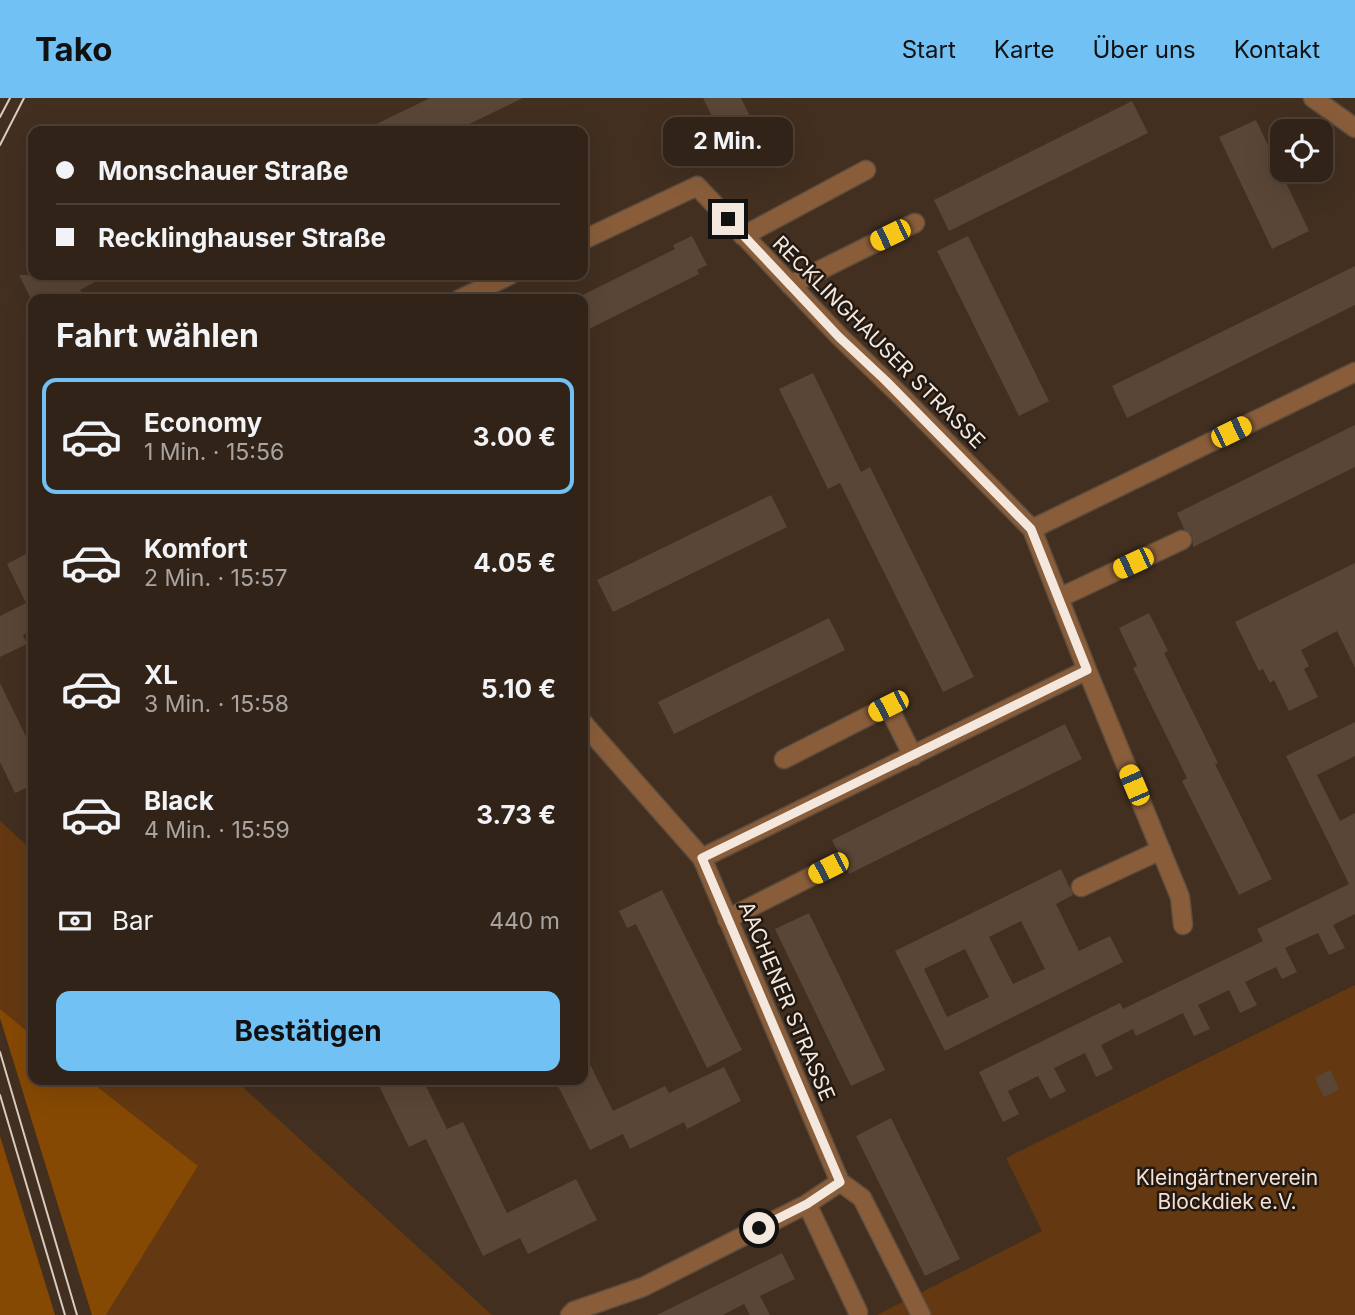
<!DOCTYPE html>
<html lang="de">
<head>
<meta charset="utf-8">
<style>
  :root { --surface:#322318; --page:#3d2f25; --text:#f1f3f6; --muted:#a8a4a2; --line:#4d4037; --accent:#72c1f5 }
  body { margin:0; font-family:Inter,sans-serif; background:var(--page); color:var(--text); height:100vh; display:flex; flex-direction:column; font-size:26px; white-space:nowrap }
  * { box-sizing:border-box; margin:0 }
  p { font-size:23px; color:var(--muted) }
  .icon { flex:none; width:38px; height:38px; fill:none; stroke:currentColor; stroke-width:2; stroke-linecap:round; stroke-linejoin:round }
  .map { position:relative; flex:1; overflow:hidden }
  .details { position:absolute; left:28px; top:196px; width:560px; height:791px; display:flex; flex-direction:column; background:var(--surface); border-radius:14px; box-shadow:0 7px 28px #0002,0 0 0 2px var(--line) }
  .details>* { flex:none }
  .hud { position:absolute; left:28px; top:28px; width:560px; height:154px; border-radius:14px; box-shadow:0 7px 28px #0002,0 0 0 2px var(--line); display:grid; align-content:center; height:154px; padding:0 28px; background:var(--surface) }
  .tools { position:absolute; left:1270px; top:21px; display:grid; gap:14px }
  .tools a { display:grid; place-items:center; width:63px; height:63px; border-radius:14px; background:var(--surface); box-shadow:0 7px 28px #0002,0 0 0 2px var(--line); font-size:35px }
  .end { position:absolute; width:32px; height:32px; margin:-16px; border:9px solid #f4e8de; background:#111; box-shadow:0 0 0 4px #111 }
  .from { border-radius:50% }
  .bubble { position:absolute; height:49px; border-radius:14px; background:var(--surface); box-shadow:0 7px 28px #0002,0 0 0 2px var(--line); font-size:23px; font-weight:700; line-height:49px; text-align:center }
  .car { position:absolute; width:21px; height:42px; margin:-21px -10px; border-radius:9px; box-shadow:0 0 5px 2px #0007; background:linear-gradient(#f5c518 24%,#345 0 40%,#f5c518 0 76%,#345 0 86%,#f5c518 0) }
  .hud b { display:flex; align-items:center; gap:24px; height:66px; font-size:26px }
  .hud b+b { border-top:2px solid var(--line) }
  .hud i { width:18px; height:18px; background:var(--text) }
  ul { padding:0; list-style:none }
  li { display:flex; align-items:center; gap:21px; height:116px; margin:0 14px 10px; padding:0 14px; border:4px solid transparent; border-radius:14px }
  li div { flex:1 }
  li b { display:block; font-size:26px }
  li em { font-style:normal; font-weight:700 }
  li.active { border-color:var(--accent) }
  li>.icon { width:63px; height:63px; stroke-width:1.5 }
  h2 { padding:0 28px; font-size:32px; line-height:84px }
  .pay { display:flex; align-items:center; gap:18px; height:77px; padding:0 28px; font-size:26px }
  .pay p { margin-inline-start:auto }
  .cta { display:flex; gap:14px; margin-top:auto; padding:14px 28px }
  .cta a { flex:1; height:80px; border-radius:14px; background:var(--accent); color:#111; font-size:28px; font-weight:700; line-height:80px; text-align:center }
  header { display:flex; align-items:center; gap:42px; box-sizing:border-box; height:98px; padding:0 35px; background:var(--accent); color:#111 }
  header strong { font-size:33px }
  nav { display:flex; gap:38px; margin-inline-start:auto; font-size:24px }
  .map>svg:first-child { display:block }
</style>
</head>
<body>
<header>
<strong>Tako</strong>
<nav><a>Start</a><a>Karte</a><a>Über uns</a><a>Kontakt</a></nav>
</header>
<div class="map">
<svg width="1355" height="1217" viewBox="0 0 1355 1217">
  <rect width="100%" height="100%" fill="#422f20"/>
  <path fill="#643911" d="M0,723L33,753V938L0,911Z
    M1355,887V1217H877L1042,1133L1006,1060Z
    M89,982H235L492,1217H106L198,1068Z"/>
  <path fill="#864904" d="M0,911L33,938V982H89L198,1068L106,1217H92L0,920Z
    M0,1038L55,1217H0Z"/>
  <path fill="#5a4636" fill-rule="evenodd" d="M430,0H523L455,33H362Z
    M703,0H741L763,44L732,59Z
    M1132,3L1148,35L949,133L934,102Z
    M1256,22L1309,133L1272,151L1219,39Z
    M692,138L707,167L697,172L699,176L583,234V197L675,151L673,147Z
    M968,138L1049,303L1019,318L937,153Z
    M1355,168V207L1127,320L1112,288Z
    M19,177H108L80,192L85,201H31Z
    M813,275L861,374L870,369L974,579L943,594L840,385L828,391L779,291Z
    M1355,327V369L1193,449L1192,437L1184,431L1177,415Z
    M771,397L787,429L613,514L597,482Z
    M28,455L33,466V532L23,537L27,546L0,559V518L26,505L7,466Z
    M1355,465V570L1337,533L1301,552L1309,568L1304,571L1318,599L1289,613L1274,582L1270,585L1263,571L1259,573L1235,524Z
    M1149,515L1168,553L1164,555L1218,665L1215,666L1272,781L1239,797L1182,683L1187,680L1133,570L1137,568L1119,530Z
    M829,520L845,552L674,636L658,604Z
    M0,585L33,653V687L15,695L0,664Z
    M1355,624V658L1317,677L1340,723L1355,715V816L1333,827L1345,850L1329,857L1318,835L1285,850L1297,874L1282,881L1276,869L1245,884L1257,907L1240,915L1229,892L1198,907L1210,931L1194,938L1183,915L1136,938L1133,931L1101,947L1113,971L1096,979L1085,955L1054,970L1066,993L1050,1001L1038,978L1008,993L1019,1016L1003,1024L979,974L1120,905L1123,911L1263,843L1257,831L1349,786L1286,658Z
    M1065,626L1082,661L849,776L832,742Z
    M1061,771L1073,797L1056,806L1079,853L1110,838L1123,864L945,953L895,853ZM1021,823L1045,871L1013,886L989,839ZM965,851L989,899L947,919L924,871Z
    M662,792L742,952L707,970L636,826L627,830L619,813Z
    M809,815L885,972L851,988L775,831Z
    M583,952L613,1013L665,988L669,995L724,969L741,1003L687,1031L684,1024L630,1051L623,1036L590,1052L555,982H583Z
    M1330,972L1339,991L1324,999L1315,980Z
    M376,982H423L447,1031L463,1024L507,1115L576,1081L597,1122L528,1156L520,1140L483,1158L426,1041L409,1049Z
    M891,1020L960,1161L925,1178L856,1038Z
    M782,1155L795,1181L760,1198L770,1217H750L744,1206L723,1217H657Z"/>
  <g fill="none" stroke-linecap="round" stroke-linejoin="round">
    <defs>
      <path id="minor" d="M1313,0L1355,30
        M743,138L866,72
        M583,142L697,88L839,238L901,298L1032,431L1087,572L1180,799L1183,827
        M790,187L915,125
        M460,201L510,177
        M1032,431L1355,274
        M1059,500L1182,442
        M583,625L702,760L840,1084L862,1100L921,1217
        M784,661L888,608L913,658
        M702,760L1087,572
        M1081,789L1161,752
        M727,821L828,770
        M807,1106L858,1214
        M570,1217L574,1213L643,1189L807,1106L840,1084"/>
    </defs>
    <use href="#minor" stroke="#5e4d3e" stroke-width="21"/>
    <use href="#minor" stroke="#895d3a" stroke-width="18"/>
    <path stroke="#d8cbc0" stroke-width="2" d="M0,19L10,0
      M0,47L24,0
      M0,954L77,1217
      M0,997L65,1217"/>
  </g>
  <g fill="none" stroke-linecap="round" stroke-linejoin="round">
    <path stroke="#f4e8de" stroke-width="9" d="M728,121L839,239L886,283L1031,431L1087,572L702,760L840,1084L807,1106L759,1130"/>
  </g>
  <g text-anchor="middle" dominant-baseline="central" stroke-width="5" stroke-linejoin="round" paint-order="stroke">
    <g font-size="21" fill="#f4e8de" stroke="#221912">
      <text transform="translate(879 244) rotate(45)">RECKLINGHAUSER STRASSE</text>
      <text transform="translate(787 903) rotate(67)">AACHENER STRASSE</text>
    </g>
    <g font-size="21" fill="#f3e0d2" stroke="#221912">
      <text x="1227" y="1079">Kleingärtnerverein<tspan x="1227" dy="24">Blockdiek e.V.</tspan></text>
    </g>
  </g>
</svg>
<div class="tools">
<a><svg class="icon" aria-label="locate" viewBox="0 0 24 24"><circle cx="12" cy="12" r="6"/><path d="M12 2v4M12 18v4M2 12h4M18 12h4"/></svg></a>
</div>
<i class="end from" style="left:759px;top:1130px"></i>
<i class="end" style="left:728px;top:121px"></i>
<div class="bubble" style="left:663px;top:19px;width:130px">2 Min.</div>
<i class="car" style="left:890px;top:137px;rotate:244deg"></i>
<i class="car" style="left:1231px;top:334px;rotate:64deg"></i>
<i class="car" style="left:1133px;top:465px;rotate:245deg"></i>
<i class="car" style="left:888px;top:608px;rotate:243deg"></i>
<i class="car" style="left:1134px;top:687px;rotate:337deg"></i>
<i class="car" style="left:828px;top:770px;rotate:243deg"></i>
<div class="hud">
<b><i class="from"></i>Monschauer Straße</b>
<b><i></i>Recklinghauser Straße</b>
</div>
<section class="details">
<h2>Fahrt wählen</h2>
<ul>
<li class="active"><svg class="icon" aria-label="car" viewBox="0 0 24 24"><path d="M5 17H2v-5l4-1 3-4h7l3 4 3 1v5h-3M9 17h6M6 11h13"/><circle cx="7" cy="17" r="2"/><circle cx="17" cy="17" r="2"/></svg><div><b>Economy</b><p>1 Min. · 15:56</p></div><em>3.00 €</em></li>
<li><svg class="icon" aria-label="car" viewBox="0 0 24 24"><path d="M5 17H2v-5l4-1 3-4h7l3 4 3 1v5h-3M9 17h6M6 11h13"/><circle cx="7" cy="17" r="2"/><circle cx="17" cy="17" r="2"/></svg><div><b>Komfort</b><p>2 Min. · 15:57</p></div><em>4.05 €</em></li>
<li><svg class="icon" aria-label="car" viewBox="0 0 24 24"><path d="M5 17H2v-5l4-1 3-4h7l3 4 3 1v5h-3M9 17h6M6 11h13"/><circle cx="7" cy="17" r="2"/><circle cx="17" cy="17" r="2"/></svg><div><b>XL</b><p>3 Min. · 15:58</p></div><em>5.10 €</em></li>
<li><svg class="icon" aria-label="car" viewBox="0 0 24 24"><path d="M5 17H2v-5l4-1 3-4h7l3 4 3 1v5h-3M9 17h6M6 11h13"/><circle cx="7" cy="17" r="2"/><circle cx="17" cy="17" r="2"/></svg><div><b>Black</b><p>4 Min. · 15:59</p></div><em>3.73 €</em></li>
</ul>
<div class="pay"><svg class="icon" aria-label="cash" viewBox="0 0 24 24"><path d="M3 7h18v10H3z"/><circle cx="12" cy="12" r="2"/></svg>Bar<p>440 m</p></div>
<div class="cta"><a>Bestätigen</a></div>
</section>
</div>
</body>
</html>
